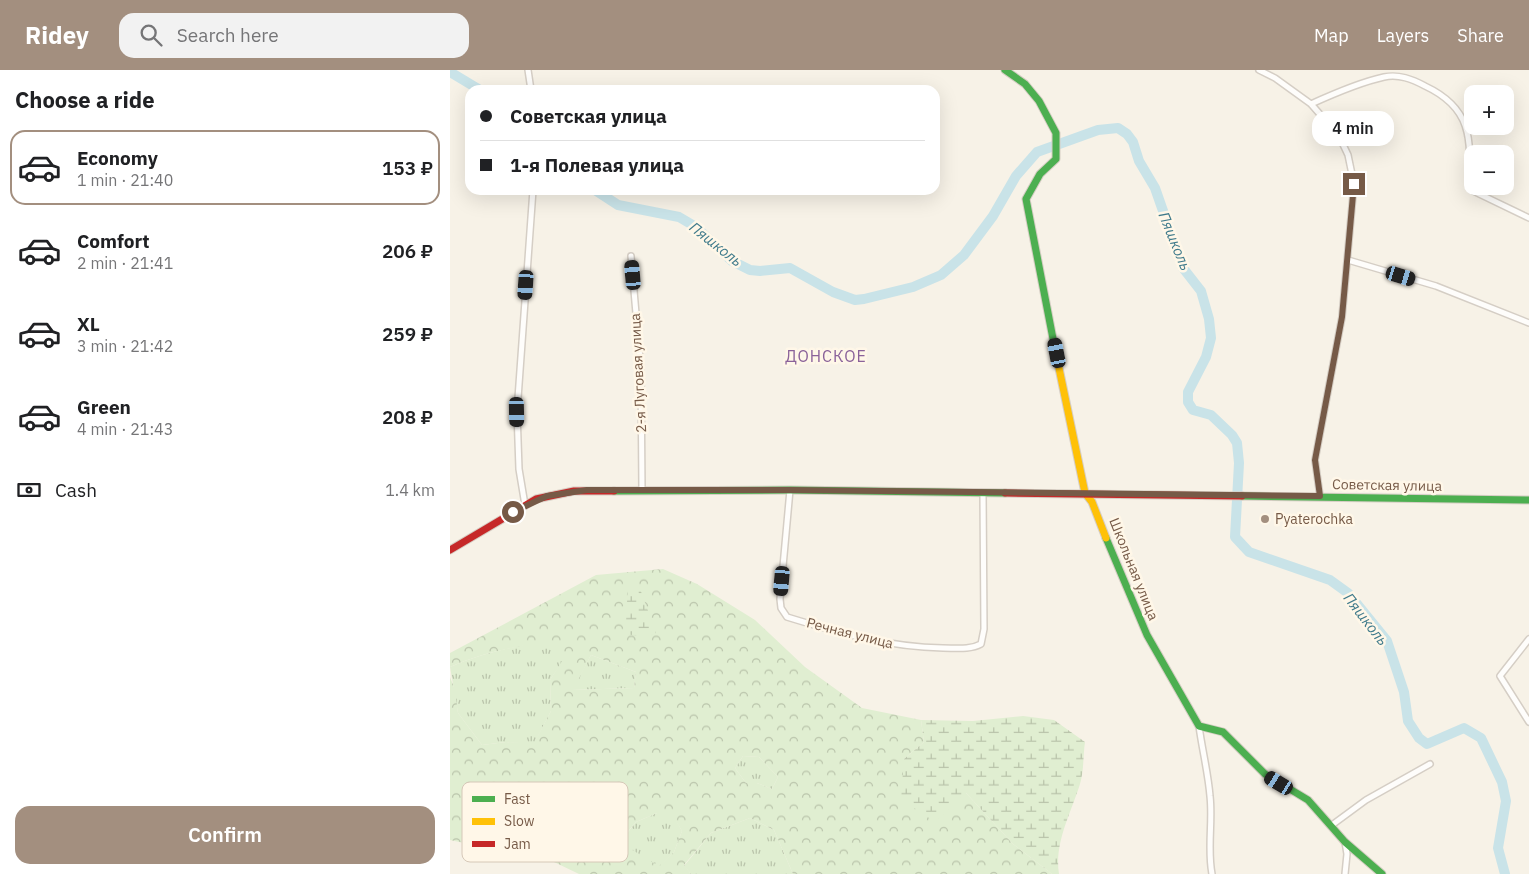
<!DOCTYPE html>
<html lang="en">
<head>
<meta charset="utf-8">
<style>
  :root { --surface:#fff; --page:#f2f2f2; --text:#202124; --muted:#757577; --line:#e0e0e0; --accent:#a38f7f }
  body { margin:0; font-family:"IBM Plex Sans",sans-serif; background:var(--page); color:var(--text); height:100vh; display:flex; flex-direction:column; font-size:19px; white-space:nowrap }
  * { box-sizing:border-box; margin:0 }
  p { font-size:16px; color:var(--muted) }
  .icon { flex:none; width:28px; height:28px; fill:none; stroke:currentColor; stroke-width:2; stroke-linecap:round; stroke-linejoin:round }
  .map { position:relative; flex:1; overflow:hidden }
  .details { display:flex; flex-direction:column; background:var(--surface); width:450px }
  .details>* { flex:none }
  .top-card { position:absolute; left:15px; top:15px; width:475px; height:110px; border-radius:15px; box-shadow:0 5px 20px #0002; display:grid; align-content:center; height:110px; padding:0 15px; background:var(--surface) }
  .fabs { position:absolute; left:1014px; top:15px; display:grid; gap:10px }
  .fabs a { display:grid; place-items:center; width:50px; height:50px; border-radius:10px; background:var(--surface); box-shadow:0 5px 20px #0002; font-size:25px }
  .end { position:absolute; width:22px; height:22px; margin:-11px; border:6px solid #765a47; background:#fff; box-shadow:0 0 0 2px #fff }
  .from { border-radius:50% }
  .bubble { position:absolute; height:35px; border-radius:15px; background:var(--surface); box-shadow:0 5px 20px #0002; font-size:16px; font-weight:600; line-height:35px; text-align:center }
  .car { position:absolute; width:15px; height:30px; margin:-15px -8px; border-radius:6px; box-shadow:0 0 4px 1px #0007; background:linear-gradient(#222 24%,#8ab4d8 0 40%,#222 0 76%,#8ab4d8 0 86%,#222 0) }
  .top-card b { display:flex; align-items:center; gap:18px; height:48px; font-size:19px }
  .top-card b+b { border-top:1px solid var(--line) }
  .top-card i { width:12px; height:12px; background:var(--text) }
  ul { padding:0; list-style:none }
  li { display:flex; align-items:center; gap:15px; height:75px; margin:0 10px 8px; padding:0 5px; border:2px solid transparent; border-radius:15px }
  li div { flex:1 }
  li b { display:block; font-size:19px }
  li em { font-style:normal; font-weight:600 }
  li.selected { border-color:var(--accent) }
  li>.icon { width:45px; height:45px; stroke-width:1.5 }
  h2 { padding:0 15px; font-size:22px; line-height:60px }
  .pay { display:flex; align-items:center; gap:12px; height:55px; padding:0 15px; font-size:19px }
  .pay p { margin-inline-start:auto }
  .primary-button { display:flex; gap:10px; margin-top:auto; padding:10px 15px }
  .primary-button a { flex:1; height:58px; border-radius:15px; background:var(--accent); color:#fff; font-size:20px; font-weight:600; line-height:58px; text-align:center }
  header { display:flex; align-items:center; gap:30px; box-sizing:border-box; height:70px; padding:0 25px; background:var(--accent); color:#fff }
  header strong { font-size:24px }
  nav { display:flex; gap:28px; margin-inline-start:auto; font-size:18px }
  .search { width:350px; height:45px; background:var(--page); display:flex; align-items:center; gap:12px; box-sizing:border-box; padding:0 18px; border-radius:15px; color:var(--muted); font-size:19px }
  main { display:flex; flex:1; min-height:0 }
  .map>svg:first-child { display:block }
</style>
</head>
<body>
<header>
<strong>Ridey</strong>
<div class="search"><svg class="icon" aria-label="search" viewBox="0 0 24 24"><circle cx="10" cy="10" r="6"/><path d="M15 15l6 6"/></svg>Search here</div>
<nav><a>Map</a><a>Layers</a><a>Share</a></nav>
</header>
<main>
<section class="details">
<h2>Choose a ride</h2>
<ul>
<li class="selected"><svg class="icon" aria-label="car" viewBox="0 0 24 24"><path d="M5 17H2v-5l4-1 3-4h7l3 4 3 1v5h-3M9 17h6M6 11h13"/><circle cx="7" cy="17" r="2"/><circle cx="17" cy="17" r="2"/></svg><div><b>Economy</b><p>1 min · 21:40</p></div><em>153 ₽</em></li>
<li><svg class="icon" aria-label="car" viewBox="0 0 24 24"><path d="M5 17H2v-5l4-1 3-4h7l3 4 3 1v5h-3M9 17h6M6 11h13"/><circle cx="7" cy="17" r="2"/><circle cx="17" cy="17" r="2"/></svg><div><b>Comfort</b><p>2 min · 21:41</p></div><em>206 ₽</em></li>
<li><svg class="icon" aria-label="car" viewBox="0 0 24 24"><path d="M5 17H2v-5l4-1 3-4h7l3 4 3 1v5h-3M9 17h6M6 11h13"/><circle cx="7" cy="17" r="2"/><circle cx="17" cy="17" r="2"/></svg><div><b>XL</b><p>3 min · 21:42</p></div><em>259 ₽</em></li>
<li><svg class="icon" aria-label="car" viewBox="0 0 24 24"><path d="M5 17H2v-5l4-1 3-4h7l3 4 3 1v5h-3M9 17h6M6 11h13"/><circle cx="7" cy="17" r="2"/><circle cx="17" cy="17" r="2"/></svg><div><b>Green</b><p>4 min · 21:43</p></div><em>208 ₽</em></li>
</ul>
<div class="pay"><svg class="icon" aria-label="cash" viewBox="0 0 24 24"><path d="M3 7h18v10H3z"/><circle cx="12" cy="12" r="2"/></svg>Cash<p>1.4 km</p></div>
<div class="primary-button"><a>Confirm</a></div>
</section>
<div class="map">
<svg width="1079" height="804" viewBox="0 0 1079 804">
  <defs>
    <pattern id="grass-tufts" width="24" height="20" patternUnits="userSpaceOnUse" patternTransform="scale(1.25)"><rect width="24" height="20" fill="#e0eed1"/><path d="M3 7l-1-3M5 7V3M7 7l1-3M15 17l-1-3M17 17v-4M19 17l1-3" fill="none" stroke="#bac4ab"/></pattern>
    <pattern id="forest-crowns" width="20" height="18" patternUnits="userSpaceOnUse" patternTransform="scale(1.25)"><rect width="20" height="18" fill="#e0eed1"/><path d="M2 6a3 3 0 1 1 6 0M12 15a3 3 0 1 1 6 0" fill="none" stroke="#bac4ab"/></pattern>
    <pattern id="wetland-marsh" width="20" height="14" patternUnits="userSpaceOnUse" patternTransform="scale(1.25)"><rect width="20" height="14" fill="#e0eed1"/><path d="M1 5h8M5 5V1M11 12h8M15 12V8" fill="none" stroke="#bac4ab"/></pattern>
  </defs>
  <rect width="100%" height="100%" fill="#f7f2e7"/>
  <path fill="url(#grass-tufts)" d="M98,570L115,588L100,610L101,641L84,674L56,672L32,675L8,643L0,597C31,583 64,577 98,570Z
    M141,585L186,602L184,618L122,620Z
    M293,686L309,687L328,707L322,719L307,713H296L285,698Z
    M207,743H222L232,761L224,782L209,797L169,773L186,752Z
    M300,748L324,760L343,804H241L234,796L261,763Z"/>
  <path fill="url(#forest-crowns)" fill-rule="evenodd" d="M213,499L247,514L305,550L355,597L412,638L471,650L474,672L454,689L516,723L563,774L602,804H343L324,760L300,748L261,763L234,795L241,804H129L104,792L0,770V607L5,620L8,643L32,675L56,672L84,673L101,641L100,610L114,588L98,571C64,577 31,583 0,597V583L146,505ZM141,585L186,602L184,618L123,620ZM293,686L309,687L328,707L322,719L307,713H296L285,698ZM207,743H221L232,761L224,782L209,796L169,772L186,752Z"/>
  <path fill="url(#wetland-marsh)" d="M189,516L206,563L197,567L175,564L178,517Z
    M573,646L604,650L635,672C633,685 634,701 630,714C621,743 604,773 609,804H602L563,774L516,723L485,752L451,729L454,689L474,672L471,650L523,651Z"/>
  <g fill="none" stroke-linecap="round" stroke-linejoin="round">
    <path stroke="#c9e3e8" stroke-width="10" d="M0,2L30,20
      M145,120L168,135L229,147L246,157L282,191L300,200L310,201L340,198L383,222L405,230L414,229L463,217L491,205L514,185L543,146L566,106L587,82L648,60L668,58L677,64L683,72L689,91L705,118L733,198L751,221L759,249L761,268L756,287L738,322V332L743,340L761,345L782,365L787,373L789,393L785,467L799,482L880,510L898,523L937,571L954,622L958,651L969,668L977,674L1014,658L1031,668L1052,712L1056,731L1048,778L1055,804"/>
    <defs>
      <path id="street" d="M78,0L81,20
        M809,0L825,8L861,34L889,66L898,85L904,114L892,247L865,390L870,426
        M861,34C883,24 911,12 934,7C949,4 962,9 975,16C1022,38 1021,68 1019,115L1021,120L1079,148
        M181,186L191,301L192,421
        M898,190L986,216L1079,253
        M340,420L330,529L331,538L337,547C389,563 438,577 493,578C506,578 520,580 531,574L534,559L533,423
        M75,435L69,399L67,342L83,120
        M1079,569L1050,606L1079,652
        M749,656C752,679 758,702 760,726C763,752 757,778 762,804
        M882,755L916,730L980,694
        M895,772L897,784L895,804"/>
      <path id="fast" d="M555,0L575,14L589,31L606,63V89L590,104L576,129L605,279
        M164,421L340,420L555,423
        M792,426L1079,430
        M656,468L697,565L749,656L773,662L815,704L858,730L895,772L932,804"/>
      <path id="slow" d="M605,279L635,423L642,432L656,468"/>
      <path id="jam" d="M555,423L792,426
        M0,480L86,429L124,421H164"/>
    </defs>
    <use href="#street" stroke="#d5cec5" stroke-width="8"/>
    <use href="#fast" stroke="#d6cec4" stroke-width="9"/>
    <use href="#slow" stroke="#d6cec4" stroke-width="9"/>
    <use href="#jam" stroke="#d6cec4" stroke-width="9"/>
    <use href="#street" stroke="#fefdfb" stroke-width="5"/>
    <use href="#fast" stroke="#4caf50" stroke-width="7"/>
    <use href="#slow" stroke="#ffc107" stroke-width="7"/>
    <use href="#jam" stroke="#c62828" stroke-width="7"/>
  </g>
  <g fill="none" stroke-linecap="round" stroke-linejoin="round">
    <path stroke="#765a47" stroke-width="6" d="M63,442L97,426L137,420H340L870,426L865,390L892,247L904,114"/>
  </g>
  <circle fill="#a38f7f" stroke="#fff7e8" stroke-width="2" cx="815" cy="449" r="5"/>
  <g text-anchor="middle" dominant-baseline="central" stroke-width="5" stroke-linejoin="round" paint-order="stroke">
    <g font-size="14" fill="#765a47" stroke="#fff7e8">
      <text transform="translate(188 303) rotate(-93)">2-я Луговая улица</text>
      <text transform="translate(937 415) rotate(1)">Советская улица</text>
      <text transform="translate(684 499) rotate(68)">Школьная улица</text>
      <text transform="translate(400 563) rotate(14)">Речная улица</text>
    </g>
    <g font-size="14" fill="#765a47" stroke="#fff7e8" text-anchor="start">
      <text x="825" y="449">Pyaterochka</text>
    </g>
    <g font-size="15" font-style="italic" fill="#3f7a8b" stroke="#fff7e8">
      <text transform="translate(725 171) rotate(68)">Пяшколь</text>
      <text transform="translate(266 174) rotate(38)">Пяшколь</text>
      <text transform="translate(916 549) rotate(52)">Пяшколь</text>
    </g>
    <g font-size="16" letter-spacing="1" fill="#8a629a" stroke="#fff7e8">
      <text x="376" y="286">ДОНСКОЕ</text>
    </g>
  </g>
  <rect x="12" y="712" width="166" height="80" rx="8" fill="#fff7e8" stroke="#d6c8b8" stroke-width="1"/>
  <rect x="22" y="726" width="23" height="6" fill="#4caf50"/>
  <rect x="22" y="748" width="23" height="7" fill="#ffc107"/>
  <rect x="22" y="771" width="23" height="6" fill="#c62828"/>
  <g font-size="14" fill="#765a47">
    <text x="54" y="734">Fast</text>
    <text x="54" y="756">Slow</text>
    <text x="54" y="779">Jam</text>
  </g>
</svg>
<div class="fabs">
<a>+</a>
<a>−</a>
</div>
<i class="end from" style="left:63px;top:442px"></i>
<i class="end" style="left:904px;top:114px"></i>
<div class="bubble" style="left:862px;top:41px;width:82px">4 min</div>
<i class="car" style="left:183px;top:205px;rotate:355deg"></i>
<i class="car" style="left:951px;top:206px;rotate:107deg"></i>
<i class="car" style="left:76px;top:215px;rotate:184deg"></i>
<i class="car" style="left:607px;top:283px;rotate:349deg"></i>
<i class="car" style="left:67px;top:342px;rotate:179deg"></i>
<i class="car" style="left:332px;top:511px;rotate:185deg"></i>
<i class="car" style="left:829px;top:713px;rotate:301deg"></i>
<div class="top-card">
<b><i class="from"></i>Советская улица</b>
<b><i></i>1-я Полевая улица</b>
</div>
</div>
</main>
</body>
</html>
